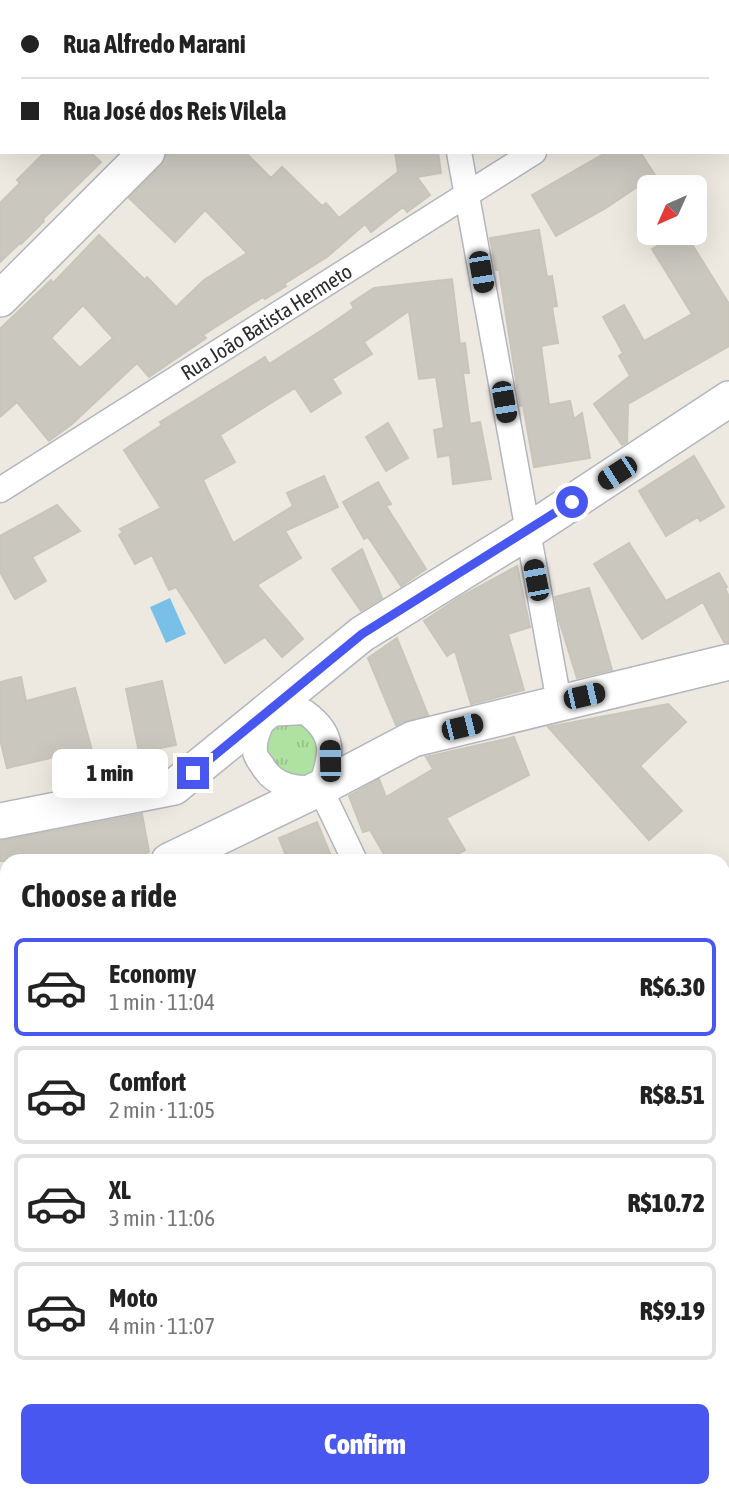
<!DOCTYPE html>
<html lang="en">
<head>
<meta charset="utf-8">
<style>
  :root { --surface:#fff; --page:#f2f2f2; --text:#222; --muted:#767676; --line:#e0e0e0; --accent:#4957f1 }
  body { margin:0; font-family:"Asap Condensed",sans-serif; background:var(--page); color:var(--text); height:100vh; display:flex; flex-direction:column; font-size:26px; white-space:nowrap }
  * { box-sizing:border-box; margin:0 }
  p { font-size:23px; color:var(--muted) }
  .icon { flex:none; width:38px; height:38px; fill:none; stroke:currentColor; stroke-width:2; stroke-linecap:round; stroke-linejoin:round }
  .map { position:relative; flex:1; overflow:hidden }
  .sheet { position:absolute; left:0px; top:854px; width:730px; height:644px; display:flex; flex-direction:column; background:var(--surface); border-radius:21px 21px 0 0; box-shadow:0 7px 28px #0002 }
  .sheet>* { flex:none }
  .banner { position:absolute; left:0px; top:0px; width:730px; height:154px; box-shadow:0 7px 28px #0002; display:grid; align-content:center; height:154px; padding:0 21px; background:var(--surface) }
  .needle { width:46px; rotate:225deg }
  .fabs { position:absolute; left:637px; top:175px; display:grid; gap:14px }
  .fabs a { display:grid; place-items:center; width:70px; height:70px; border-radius:10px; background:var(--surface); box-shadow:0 7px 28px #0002; font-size:35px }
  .end { position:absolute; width:32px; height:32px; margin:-16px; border:9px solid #4957f1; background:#fff; box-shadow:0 0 0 4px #fff }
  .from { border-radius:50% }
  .bubble { position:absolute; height:49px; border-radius:10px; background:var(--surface); box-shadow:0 7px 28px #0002; font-size:23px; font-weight:800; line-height:49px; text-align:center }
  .car { position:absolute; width:21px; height:42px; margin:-21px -10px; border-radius:9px; box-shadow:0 0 5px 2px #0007; background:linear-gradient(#222 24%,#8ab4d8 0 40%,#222 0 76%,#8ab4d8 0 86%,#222 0) }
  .banner b { display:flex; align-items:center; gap:24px; height:66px; font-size:26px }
  .banner b+b { border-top:2px solid var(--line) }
  .banner i { width:18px; height:18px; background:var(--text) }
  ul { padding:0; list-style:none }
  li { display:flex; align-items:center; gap:21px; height:98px; margin:0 14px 10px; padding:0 7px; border:4px solid var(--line); border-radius:10px }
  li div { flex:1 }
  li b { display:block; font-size:26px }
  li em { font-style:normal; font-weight:800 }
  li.selected { border-color:var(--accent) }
  li>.icon { width:63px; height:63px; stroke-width:1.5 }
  h2 { padding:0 21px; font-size:32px; line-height:84px }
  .action { display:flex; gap:14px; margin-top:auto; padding:14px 21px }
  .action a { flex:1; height:80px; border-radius:10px; background:var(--accent); color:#fff; font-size:28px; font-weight:800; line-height:80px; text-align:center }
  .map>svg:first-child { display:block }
</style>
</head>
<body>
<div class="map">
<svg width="729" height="1498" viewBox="0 0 729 1498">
  <defs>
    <pattern id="park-tufts" width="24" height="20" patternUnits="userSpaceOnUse" patternTransform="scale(1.75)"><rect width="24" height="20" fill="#afe1a0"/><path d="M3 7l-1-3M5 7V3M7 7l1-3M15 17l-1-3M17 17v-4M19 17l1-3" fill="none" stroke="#97c18a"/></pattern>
  </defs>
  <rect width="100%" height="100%" fill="#ede9e0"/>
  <path fill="url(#park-tufts)" d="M294,716L324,739L311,781L291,778L259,749L264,728Z"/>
  <path fill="#79c0e9" d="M170,598L186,634L166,643L150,607Z"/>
  <path fill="#c9c7be" stroke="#c9c5b9" stroke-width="2" fill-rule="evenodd" d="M45,152H90L101,162L43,219L44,221L21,244L20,243L0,262V203L20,183L17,180Z
    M167,152H245L271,178L282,167L322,206L326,203L339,218L398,172L395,152H438L441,173L417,177L430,195L407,212L403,207L371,232L365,224L327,257L284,284L286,286L265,299L263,297L203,335L206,338L149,377L137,363L72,424L49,441L17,402L0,417V329L51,280L53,283L99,235L145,280L147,277L176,307L204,280L247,253L205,210L175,242L129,198L161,166ZM83,305L113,338L80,368L51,338Z
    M607,152H640L655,175L606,208L556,236L532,195Z
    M539,230L547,277L552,276L557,306L552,307L558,343L541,346L549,405L570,401L574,419L582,413L590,458L534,467L523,405L520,406L518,393L499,270H496L490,238Z
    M678,233H685L729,304V346L628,404L627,442L622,445L594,404L630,376L619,356L623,353L603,317L624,305L644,341L692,314L652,249Z
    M452,279L460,344L465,343L469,373H463L470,424L480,422L491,479L453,484L450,455L438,457L434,430L444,428L436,377L419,379L409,311L364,342L372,354L332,379L341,393L311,412L295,388L220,435L235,462L203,480L233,543L293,506L287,493L324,476L338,507L285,531L301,558L257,585L303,639L282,657L265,637L225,663L176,587L169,590L152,555L135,564L119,535L123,532L120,529L161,508L124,450L162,425L160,422L265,357L269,364L322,330L354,308L351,303L374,288Z
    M388,423L408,458L386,471L366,437Z
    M694,456L724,507L700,521L698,517L666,536L639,491Z
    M378,482L391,504L386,506L426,569L401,586L368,537L364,539L343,502Z
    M57,505L80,531L32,557L46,581L15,599L0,572V536Z
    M629,543L666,601L719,573L727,587L725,588L729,597V642H724L703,602L642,639L594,564Z
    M362,549L382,598L361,611L332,569Z
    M517,566L530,627L508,634L524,690L471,704L455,651L447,656L424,621L460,597Z
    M589,588L612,670L577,678L559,620L555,597Z
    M397,638L428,715L396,725L368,658Z
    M21,677L26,701L75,688L97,769L61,778L55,757L7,768L0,739V682Z
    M162,681L176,745L139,752L126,689Z
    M668,704L686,722L640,766L682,811L649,840L548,727Z
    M514,737L529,775L446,818L465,850L445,861H388L370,830L363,832L349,796L379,779L386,797L433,769L426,757Z
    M142,814L149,852L130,861H0V841Z
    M317,822L333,861H288L279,838Z"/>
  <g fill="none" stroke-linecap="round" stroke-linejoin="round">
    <defs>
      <g id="street">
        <path d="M189,0V2"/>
        <path d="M430,0L431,2"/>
        <path d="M728,30H729"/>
        <path d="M459,152L559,702"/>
        <path id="s1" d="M0,490L534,152"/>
        <path d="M305,712C337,735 332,755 320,788C297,789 275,788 262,765C259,761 255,756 255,751C253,738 261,725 266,714Z"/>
        <path d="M320,788L355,861"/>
        <path d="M723,966L729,974"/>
        <path d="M723,1376L729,1383"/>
        <path d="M0,1427L7,1424"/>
        <path d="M174,1491L176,1498"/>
      </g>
      <path id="secondary" d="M293,2L295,0
        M0,299L147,152
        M0,821L174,787L362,634L527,532L729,399
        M169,861L320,788L413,739L729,662
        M0,939L7,936"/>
    </defs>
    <use href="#street" stroke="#b3b5bf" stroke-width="27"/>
    <use href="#secondary" stroke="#b3b5bf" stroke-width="38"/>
    <use href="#street" stroke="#fff" stroke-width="24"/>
    <use href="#secondary" stroke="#fff" stroke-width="35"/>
  </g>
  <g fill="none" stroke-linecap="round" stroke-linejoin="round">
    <path stroke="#4957f1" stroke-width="9" d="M193,773L362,634L572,502"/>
  </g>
  <g text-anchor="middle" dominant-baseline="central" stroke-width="6" stroke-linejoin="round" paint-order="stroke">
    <g font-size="21" fill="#2d2d2d" stroke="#fff">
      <text stroke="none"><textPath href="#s1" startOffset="315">Rua João Batista Hermeto</textPath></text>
    </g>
  </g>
</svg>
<div class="fabs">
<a><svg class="needle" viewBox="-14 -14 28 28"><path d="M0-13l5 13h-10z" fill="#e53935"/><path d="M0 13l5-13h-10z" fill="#767676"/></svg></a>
</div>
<i class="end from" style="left:572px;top:502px"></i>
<i class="end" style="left:193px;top:773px"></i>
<div class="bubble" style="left:52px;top:749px;width:116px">1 min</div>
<i class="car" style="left:481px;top:272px;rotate:170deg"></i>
<i class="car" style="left:504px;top:402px;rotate:170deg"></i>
<i class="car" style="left:617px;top:473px;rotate:237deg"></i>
<i class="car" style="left:536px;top:580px;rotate:349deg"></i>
<i class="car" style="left:584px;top:696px;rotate:77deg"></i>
<i class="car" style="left:462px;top:727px;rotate:76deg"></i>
<i class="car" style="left:330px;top:761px;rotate:359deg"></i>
<div class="banner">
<b><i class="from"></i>Rua Alfredo Marani</b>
<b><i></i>Rua José dos Reis Vilela</b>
</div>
<section class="sheet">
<h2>Choose a ride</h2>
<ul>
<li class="selected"><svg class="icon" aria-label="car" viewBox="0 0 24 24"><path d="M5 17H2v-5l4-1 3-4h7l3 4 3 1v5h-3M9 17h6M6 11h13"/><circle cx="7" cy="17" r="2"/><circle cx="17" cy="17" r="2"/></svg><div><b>Economy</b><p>1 min · 11:04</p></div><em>R$6.30</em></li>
<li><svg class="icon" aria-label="car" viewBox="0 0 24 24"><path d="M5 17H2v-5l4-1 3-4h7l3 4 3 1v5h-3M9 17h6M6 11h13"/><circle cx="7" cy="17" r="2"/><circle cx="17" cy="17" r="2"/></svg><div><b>Comfort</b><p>2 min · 11:05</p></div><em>R$8.51</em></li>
<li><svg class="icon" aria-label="car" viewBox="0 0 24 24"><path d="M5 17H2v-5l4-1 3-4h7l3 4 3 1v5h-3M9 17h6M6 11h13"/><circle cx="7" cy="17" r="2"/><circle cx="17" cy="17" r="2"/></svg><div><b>XL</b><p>3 min · 11:06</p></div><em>R$10.72</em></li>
<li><svg class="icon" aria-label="car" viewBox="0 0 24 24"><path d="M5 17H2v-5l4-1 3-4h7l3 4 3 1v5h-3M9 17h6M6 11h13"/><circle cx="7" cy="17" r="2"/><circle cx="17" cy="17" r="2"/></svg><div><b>Moto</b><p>4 min · 11:07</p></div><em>R$9.19</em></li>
</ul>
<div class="action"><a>Confirm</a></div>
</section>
</div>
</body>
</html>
